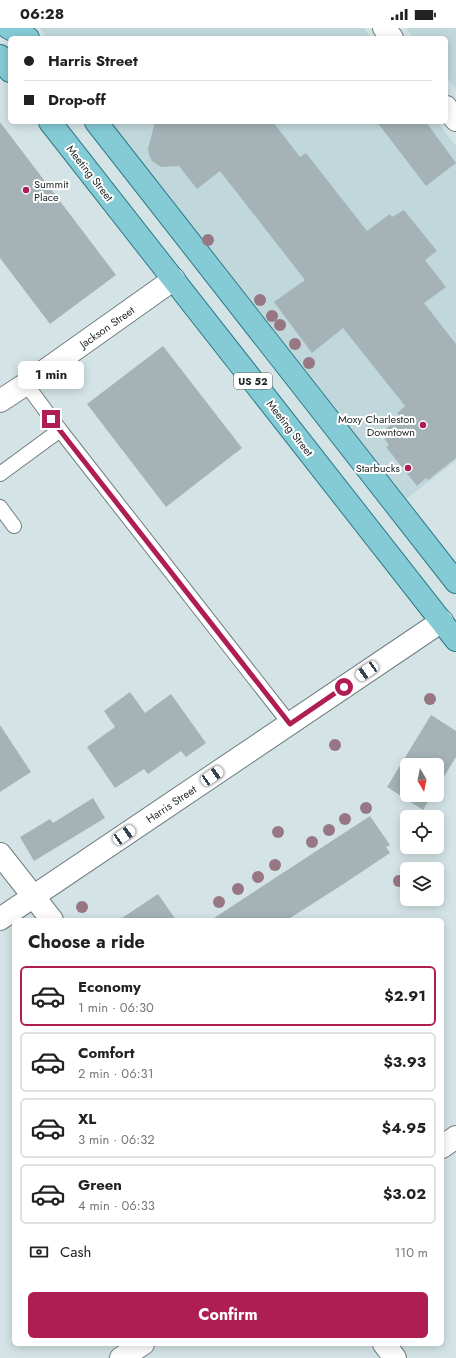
<!DOCTYPE html>
<html lang="en">
<head>
<meta charset="utf-8">
<style>
  :root { --surface:#fff; --page:#f6f6f6; --text:#222; --muted:#767676; --line:#e0e0e0; --accent:#af1e53 }
  body { margin:0; font-family:Jost,sans-serif; background:var(--page); color:var(--text); height:100vh; display:flex; flex-direction:column; font-size:15px; white-space:nowrap }
  * { box-sizing:border-box; margin:0 }
  p { font-size:13px; color:var(--muted) }
  .icon { flex:none; width:22px; height:22px; fill:none; stroke:currentColor; stroke-width:2; stroke-linecap:round; stroke-linejoin:round }
  .map { position:relative; flex:1; overflow:hidden }
  .sheet { position:absolute; left:12px; top:890px; width:432px; height:428px; display:flex; flex-direction:column; background:var(--surface); border-radius:6px; box-shadow:0 2px 10px #0003 }
  .sheet>* { flex:none }
  .hud { position:absolute; left:8px; top:8px; width:440px; height:88px; border-radius:6px; box-shadow:0 2px 10px #0003; display:grid; align-content:center; height:88px; padding:0 16px; background:var(--surface) }
  .needle { width:26px; rotate:170deg }
  .buttons { position:absolute; left:400px; top:730px; display:grid; gap:8px }
  .buttons a { display:grid; place-items:center; width:44px; height:44px; border-radius:6px; background:var(--surface); box-shadow:0 2px 10px #0003; font-size:20px }
  .end { position:absolute; width:18px; height:18px; margin:-9px; border:5px solid #af1e53; background:#fff; box-shadow:0 0 0 2px #fff }
  .from { border-radius:50% }
  .bubble { position:absolute; height:28px; border-radius:6px; background:var(--surface); box-shadow:0 2px 10px #0003; font-size:13px; font-weight:700; line-height:28px; text-align:center }
  .car { position:absolute; width:12px; height:24px; margin:-12px -6px; border-radius:5px; box-shadow:0 0 3px 1px #0007; background:linear-gradient(#fff 24%,#345 0 40%,#fff 0 76%,#345 0 86%,#fff 0) }
  .hud b { display:flex; align-items:center; gap:14px; height:38px; font-size:15px }
  .hud b+b { border-top:1px solid var(--line) }
  .hud i { width:10px; height:10px; background:var(--text) }
  ul { padding:0; list-style:none }
  li { display:flex; align-items:center; gap:12px; height:60px; margin:0 8px 6px; padding:0 8px; border:2px solid var(--line); border-radius:6px }
  li div { flex:1 }
  li b { display:block; font-size:15px }
  li em { font-style:normal; font-weight:700 }
  li.active { border-color:var(--accent) }
  li>.icon { width:36px; height:36px; stroke-width:1.5 }
  h2 { padding:0 16px; font-size:18px; line-height:48px }
  .pay { display:flex; align-items:center; gap:10px; height:44px; padding:0 16px; font-size:15px }
  .pay p { margin-inline-start:auto }
  .cta { display:flex; gap:8px; margin-top:auto; padding:8px 16px }
  .cta a { flex:1; height:46px; border-radius:6px; background:var(--accent); color:#fff; font-size:16px; font-weight:700; line-height:46px; text-align:center }
  .status { display:flex; justify-content:space-between; align-items:center; height:28px; padding:0 20px; background:var(--surface); direction:ltr }
  .status svg { height:11px; fill:currentColor }
  .map>svg:first-child { display:block }
</style>
</head>
<body>
<div class="status"><b>06:28</b><svg viewBox="0 0 49 12"><path d="M0 12V9h3v3zM5 12V6h3v6zM10 12V3h3v9zM15 12V0h3v12zM26 1h20v11H26zM47 4h2v5h-2z"/></svg></div>
<div class="map">
<svg width="456" height="1330" viewBox="0 0 456 1330">
  <rect width="100%" height="100%" fill="#d4e4e6"/>
  <path fill="#c0d8dc" d="M39,0H364L371,10H47Z
    M406,0H456V61L446,48V10H414Z
    M111,94H437L456,118V433L406,471Z"/>
  <path fill="#a5b3b6" d="M0,94L116,247L50,296L0,230Z
    M155,94H273L300,129L306,125L367,203L390,186L392,189L404,182L437,223L425,232L446,259L424,275L456,316V430L428,452L426,450L417,458L386,419L389,417L380,405L401,389L397,385L405,378L343,300L312,325L274,274L305,252L220,143L197,161L179,138L161,139L152,133L149,127L148,121Z
    M377,94H426L456,135L426,158Z
    M163,318L242,420L166,479L87,376Z
    M130,664L145,685L171,666L206,715L186,729L181,723L148,746L144,741L115,760L87,719L115,699L104,683Z
    M431,687L456,703V729L437,760V737H407V767H432L423,782L387,759Z
    M0,697L31,744L0,764Z
    M93,770L105,790L34,833L20,809L50,791L53,795Z
    M370,788L390,817L386,819L390,825L342,857L287,892H211Z
    M158,866L176,892H119Z"/>
  <g fill="none" stroke-linecap="round" stroke-linejoin="round">
    <defs>
      <path id="lane" d="M26,356L60,402L290,696
        M0,446L60,402
        M0,479L14,498"/>
      <path id="street" d="M384,0L392,10
        M446,79L456,92
        M0,373L26,356L174,251
        M0,826L52,892
        M0,891L442,593
        M442,1119L456,1109
        M384,1316L395,1330
        M121,1330L143,1316"/>
      <path id="primary" d="M9,0L28,10
        M0,28L1,31L10,43
        M50,94L456,612
        M96,94L456,554"/>
    </defs>
    <use href="#lane" stroke="#707e80" stroke-width="16"/>
    <use href="#street" stroke="#707e80" stroke-width="24"/>
    <use href="#primary" stroke="#2c7a86" stroke-width="24"/>
    <use href="#lane" stroke="#fff" stroke-width="14"/>
    <use href="#street" stroke="#fff" stroke-width="22"/>
    <use href="#primary" stroke="#85cbd6" stroke-width="22"/>
  </g>
  <g fill="#987784">
    <circle cx="208" cy="212" r="6"/>
    <circle cx="260" cy="272" r="6"/>
    <circle cx="272" cy="288" r="6"/>
    <circle cx="280" cy="297" r="6"/>
    <circle cx="295" cy="316" r="6"/>
    <circle cx="309" cy="335" r="6"/>
    <circle cx="430" cy="671" r="6"/>
    <circle cx="335" cy="717" r="6"/>
    <circle cx="366" cy="780" r="6"/>
    <circle cx="345" cy="791" r="6"/>
    <circle cx="329" cy="802" r="6"/>
    <circle cx="278" cy="804" r="6"/>
    <circle cx="312" cy="814" r="6"/>
    <circle cx="275" cy="837" r="6"/>
    <circle cx="258" cy="849" r="6"/>
    <circle cx="399" cy="853" r="6"/>
    <circle cx="238" cy="861" r="6"/>
    <circle cx="219" cy="874" r="6"/>
    <circle cx="82" cy="879" r="6"/>
  </g>
  <g fill="none" stroke-linecap="round" stroke-linejoin="round">
    <path stroke="#af1e53" stroke-width="5" d="M51,391L290,696L344,659"/>
  </g>
  <g fill="#af1e53" stroke="#fff" stroke-width="1.5">
    <circle cx="26" cy="162" r="4"/>
    <circle cx="423" cy="397" r="4"/>
    <circle cx="408" cy="440" r="4"/>
  </g>
  <g text-anchor="middle" dominant-baseline="central" stroke-width="4" stroke-linejoin="round" paint-order="stroke">
    <rect fill="#fff" stroke="#616566" stroke-width="1" x="234" y="345" width="38" height="16" rx="3"/>
    <g font-size="10" font-weight="bold" fill="#1d2324">
      <text x="253" y="353">US 52</text>
    </g>
    <g font-size="11" fill="#1d2324" stroke="#fff">
      <text transform="translate(90 145) rotate(52)">Meeting Street</text>
      <text transform="translate(107 299) rotate(-35)">Jackson Street</text>
      <text transform="translate(290 400) rotate(52)">Meeting Street</text>
      <text transform="translate(171 776) rotate(-34)">Harris Street</text>
    </g>
    <g font-size="11" fill="#1d2324" stroke="#fff" text-anchor="end">
      <text x="34" y="156" text-anchor="start">Summit<tspan x="34" dy="13">Place</tspan></text>
      <text x="415" y="391">Moxy Charleston<tspan x="415" dy="13">Downtown</tspan></text>
      <text x="400" y="440">Starbucks</text>
    </g>
  </g>
</svg>
<div class="buttons">
<a><svg class="needle" viewBox="-14 -14 28 28"><path d="M0-13l5 13h-10z" fill="#e53935"/><path d="M0 13l5-13h-10z" fill="#767676"/></svg></a>
<a><svg class="icon" aria-label="locate" viewBox="0 0 24 24"><circle cx="12" cy="12" r="6"/><path d="M12 2v4M12 18v4M2 12h4M18 12h4"/></svg></a>
<a><svg class="icon" aria-label="layers" viewBox="0 0 24 24"><path d="M12 4l9 5-9 5-9-5zM3 14l9 5 9-5"/></svg></a>
</div>
<i class="end from" style="left:344px;top:659px"></i>
<i class="end" style="left:51px;top:391px"></i>
<div class="bubble" style="left:18px;top:333px;width:66px">1 min</div>
<i class="car" style="left:367px;top:643px;rotate:236deg"></i>
<i class="car" style="left:212px;top:748px;rotate:56deg"></i>
<i class="car" style="left:124px;top:807px;rotate:56deg"></i>
<div class="hud">
<b><i class="from"></i>Harris Street</b>
<b><i></i>Drop-off</b>
</div>
<section class="sheet">
<h2>Choose a ride</h2>
<ul>
<li class="active"><svg class="icon" aria-label="car" viewBox="0 0 24 24"><path d="M5 17H2v-5l4-1 3-4h7l3 4 3 1v5h-3M9 17h6M6 11h13"/><circle cx="7" cy="17" r="2"/><circle cx="17" cy="17" r="2"/></svg><div><b>Economy</b><p>1 min · 06:30</p></div><em>$2.91</em></li>
<li><svg class="icon" aria-label="car" viewBox="0 0 24 24"><path d="M5 17H2v-5l4-1 3-4h7l3 4 3 1v5h-3M9 17h6M6 11h13"/><circle cx="7" cy="17" r="2"/><circle cx="17" cy="17" r="2"/></svg><div><b>Comfort</b><p>2 min · 06:31</p></div><em>$3.93</em></li>
<li><svg class="icon" aria-label="car" viewBox="0 0 24 24"><path d="M5 17H2v-5l4-1 3-4h7l3 4 3 1v5h-3M9 17h6M6 11h13"/><circle cx="7" cy="17" r="2"/><circle cx="17" cy="17" r="2"/></svg><div><b>XL</b><p>3 min · 06:32</p></div><em>$4.95</em></li>
<li><svg class="icon" aria-label="car" viewBox="0 0 24 24"><path d="M5 17H2v-5l4-1 3-4h7l3 4 3 1v5h-3M9 17h6M6 11h13"/><circle cx="7" cy="17" r="2"/><circle cx="17" cy="17" r="2"/></svg><div><b>Green</b><p>4 min · 06:33</p></div><em>$3.02</em></li>
</ul>
<div class="pay"><svg class="icon" aria-label="cash" viewBox="0 0 24 24"><path d="M3 7h18v10H3z"/><circle cx="12" cy="12" r="2"/></svg>Cash<p>110 m</p></div>
<div class="cta"><a>Confirm</a></div>
</section>
</div>
</body>
</html>
